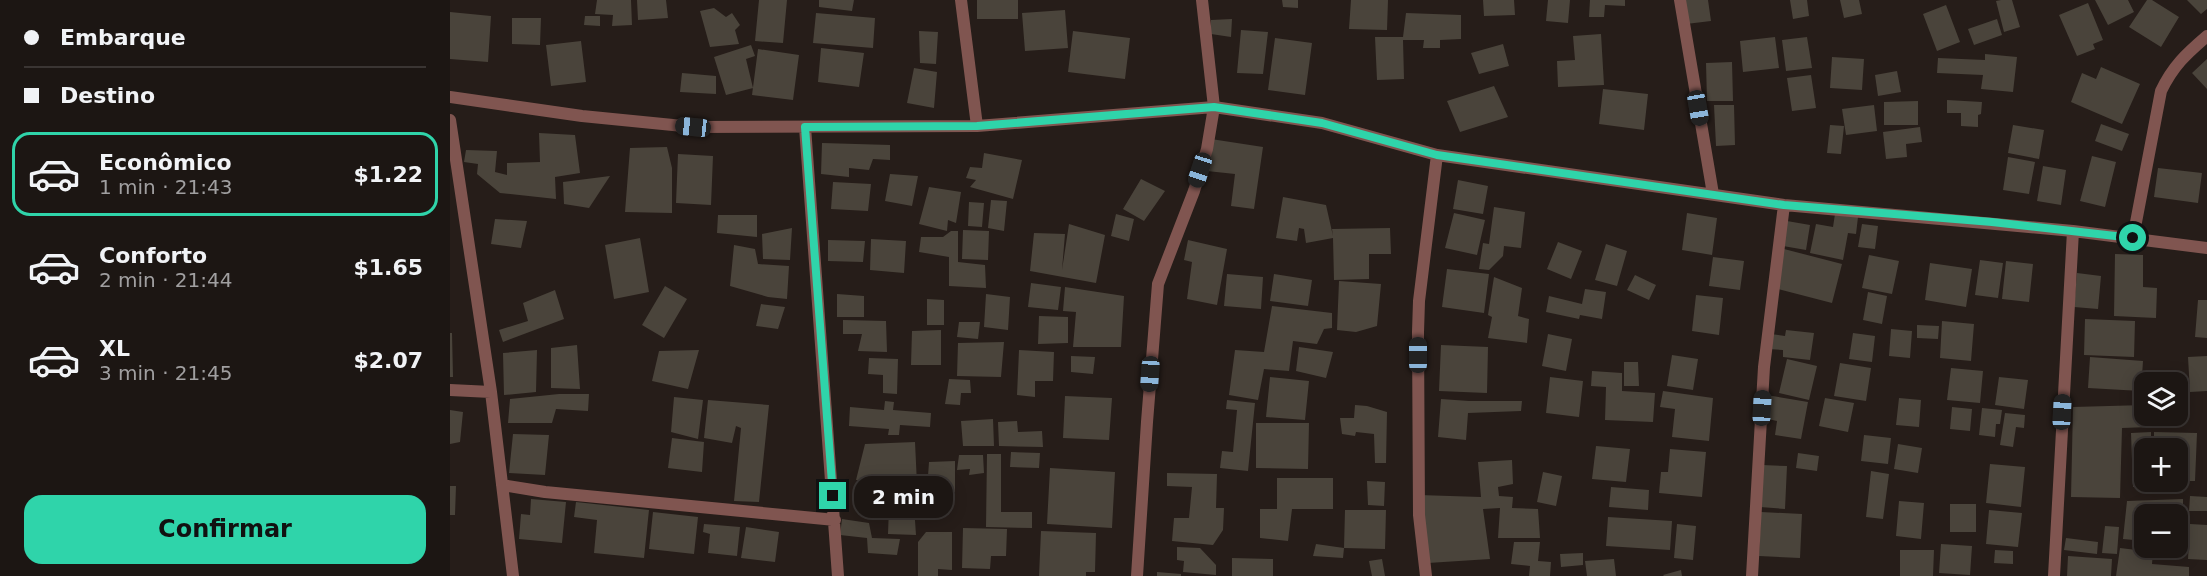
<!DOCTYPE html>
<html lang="pt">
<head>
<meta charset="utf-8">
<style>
  :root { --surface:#1c1613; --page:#251f1c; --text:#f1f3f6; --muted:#a09fa0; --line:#3a3533; --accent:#2fd4aa }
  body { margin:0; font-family:"DejaVu Sans",sans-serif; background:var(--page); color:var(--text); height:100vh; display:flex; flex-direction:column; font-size:22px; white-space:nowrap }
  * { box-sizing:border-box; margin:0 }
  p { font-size:20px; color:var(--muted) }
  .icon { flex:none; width:33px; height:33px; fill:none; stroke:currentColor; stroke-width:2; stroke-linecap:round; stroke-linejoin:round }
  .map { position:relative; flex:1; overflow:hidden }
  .panel { display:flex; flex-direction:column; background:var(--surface); width:450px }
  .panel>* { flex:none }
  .top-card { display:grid; align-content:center; height:132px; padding:0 24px; background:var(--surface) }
  .tools { position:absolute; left:1684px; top:372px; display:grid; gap:12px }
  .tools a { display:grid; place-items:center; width:54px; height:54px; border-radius:12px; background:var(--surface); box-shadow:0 3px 15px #0003,0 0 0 2px var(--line); font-size:30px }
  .end { position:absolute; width:27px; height:27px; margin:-14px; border:8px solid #2fd4aa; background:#111; box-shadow:0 0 0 3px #111 }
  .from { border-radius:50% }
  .bubble { position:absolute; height:42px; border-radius:18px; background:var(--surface); box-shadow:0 3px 15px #0003,0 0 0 2px var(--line); font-size:20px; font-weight:800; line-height:42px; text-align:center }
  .car { position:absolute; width:18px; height:36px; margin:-18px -9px; border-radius:8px; box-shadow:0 0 4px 2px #0007; background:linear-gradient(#222 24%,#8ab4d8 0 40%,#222 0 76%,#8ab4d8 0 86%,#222 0) }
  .top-card b { display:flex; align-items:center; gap:21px; height:57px; font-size:22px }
  .top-card b+b { border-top:2px solid var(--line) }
  .top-card i { width:15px; height:15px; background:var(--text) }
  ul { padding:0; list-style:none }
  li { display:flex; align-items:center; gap:18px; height:84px; margin:0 12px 9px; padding:0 12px; border:3px solid transparent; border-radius:18px }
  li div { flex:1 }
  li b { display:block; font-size:22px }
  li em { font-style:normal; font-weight:800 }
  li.current { border-color:var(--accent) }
  li>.icon { width:54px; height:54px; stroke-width:1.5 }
  .action { display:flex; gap:12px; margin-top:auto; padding:12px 24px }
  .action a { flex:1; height:69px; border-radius:18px; background:var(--accent); color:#111; font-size:24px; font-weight:800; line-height:69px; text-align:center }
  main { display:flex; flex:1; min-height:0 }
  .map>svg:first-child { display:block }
</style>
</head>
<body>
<main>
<section class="panel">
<div class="top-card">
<b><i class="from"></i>Embarque</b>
<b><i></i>Destino</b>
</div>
<ul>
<li class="current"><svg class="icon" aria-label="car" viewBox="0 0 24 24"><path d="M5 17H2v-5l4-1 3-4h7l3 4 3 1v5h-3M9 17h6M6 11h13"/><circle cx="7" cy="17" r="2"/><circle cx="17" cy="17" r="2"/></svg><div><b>Econômico</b><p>1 min · 21:43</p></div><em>$1.22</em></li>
<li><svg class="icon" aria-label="car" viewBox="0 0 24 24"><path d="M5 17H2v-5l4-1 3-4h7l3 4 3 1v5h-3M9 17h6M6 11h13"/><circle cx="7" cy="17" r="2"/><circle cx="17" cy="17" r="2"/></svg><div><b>Conforto</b><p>2 min · 21:44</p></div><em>$1.65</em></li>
<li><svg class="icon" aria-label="car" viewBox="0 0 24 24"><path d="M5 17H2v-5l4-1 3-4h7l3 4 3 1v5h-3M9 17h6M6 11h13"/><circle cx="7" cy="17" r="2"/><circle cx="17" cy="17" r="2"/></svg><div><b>XL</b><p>3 min · 21:45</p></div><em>$2.07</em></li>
</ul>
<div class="action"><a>Confirmar</a></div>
</section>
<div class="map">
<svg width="1757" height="576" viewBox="0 0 1757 576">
  <rect width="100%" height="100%" fill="#261d19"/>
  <path fill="#4a443b" d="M147,0H181L182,25L162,26L163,15L145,14Z
    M187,0H216L218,18L188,20Z
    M309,0H337L333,43L305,41Z
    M369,0H404L402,11L369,7Z
    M527,0H568V19H527Z
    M832,0H848V8L833,7Z
    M901,0H938L937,30L899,29Z
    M1033,0H1064L1065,15L1034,16Z
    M1098,0H1120L1118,23L1096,21Z
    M1140,0H1175V6L1155,5L1154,17H1139Z
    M1232,0H1258L1261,21L1236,24Z
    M1340,0H1357L1359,16L1343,19Z
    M1390,0H1409L1412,14L1394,18Z
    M1551,0H1562L1570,27L1554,32L1546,1Z
    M1645,0H1678L1684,12L1658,25Z
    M1697,0H1702L1729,17L1711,47L1679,27Z
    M1737,0H1757V9L1751,14Z
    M1638,3L1653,40L1643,44L1645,49L1627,56L1609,15Z
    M1496,5L1510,42L1487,51L1473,14Z
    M264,8L276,17L282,13L290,25L285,30L289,44L260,47L250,11Z
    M615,10L618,48L575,51L572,13Z
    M0,12L41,16L38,62L0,59Z
    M366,13L425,18L423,48L363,43Z
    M956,13L1011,15V39L990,40V48H973L974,40H953L954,79L927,80L925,37H953Z
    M135,16H150V26L134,25Z
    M62,18H91L90,45L62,44Z
    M782,19L781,37L761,34V20Z
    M1547,19L1552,35L1524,45L1518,29Z
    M791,30L818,32L813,74L787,73Z
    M469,31L488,32L486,64L470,63Z
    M623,31L680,38L675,79L618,72Z
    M1151,34L1154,85L1108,87L1107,61L1125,60L1123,36Z
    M1325,37L1329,68L1293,72L1290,41Z
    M1357,37L1362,68L1336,71L1332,40Z
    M825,38L862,43L855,95L818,90Z
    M131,41L136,82L101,86L96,45Z
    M1053,44L1059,66L1029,74L1021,53Z
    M301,45L305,56L296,59L303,88L276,95L264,57Z
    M371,48L414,53L409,87L368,82Z
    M308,49L349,55L343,100L302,95Z
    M1535,54L1567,57L1563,92L1531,89L1533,75L1487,73L1488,58L1535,60Z
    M1382,57L1414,59L1412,90L1380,88Z
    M1757,59V89L1742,73Z
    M1282,62L1283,101H1257L1256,63Z
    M1651,67L1690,84L1672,124L1621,102L1632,73L1646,79Z
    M464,68L487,72L484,108L457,103Z
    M1447,71L1451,92L1428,96L1425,75Z
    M232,73L266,76V94L230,92Z
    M1361,75L1366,108L1342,111L1337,78Z
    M1044,86L1058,117L1010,132L997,101Z
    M1153,89L1198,94L1194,130L1149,124Z
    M1497,100L1532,102L1531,114L1528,115V127L1511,126V113H1497Z
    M1468,101V125H1434V102Z
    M1264,105H1284L1285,145L1266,146Z
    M1424,105L1427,131L1396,135L1392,109Z
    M1651,124L1679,134L1672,151L1645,141Z
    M1380,125L1394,126L1391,154L1377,153Z
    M1563,125L1594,130L1589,159L1558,153Z
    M1470,127L1472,142L1456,144L1457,157L1436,159L1433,132Z
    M89,133L125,135L130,173L105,177L106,199L50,193L27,174L28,164L14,162L16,150L47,151L45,172L57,175V163L90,162Z
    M761,139L813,147L804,209L781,206L785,174L757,171Z
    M372,143L440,145V160L423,159L419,170L399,168V177L371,174Z
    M217,147L222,168V213L175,212L180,148Z
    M534,153L572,160L563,199L520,187L526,180L516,178L520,167L532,168Z
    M228,154L263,156L261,205L226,203Z
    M1642,156L1666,162L1655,207L1630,201Z
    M1558,157L1585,162L1579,194L1553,190Z
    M1593,166L1616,170L1611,205L1587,201Z
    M1708,168L1752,173L1748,203L1704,197Z
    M440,174L468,176L462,206L435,201Z
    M160,176L139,208L114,204L113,182Z
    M691,179L715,191L694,221L673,209Z
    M1008,180L1038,186L1033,214L1003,209Z
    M383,182L421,184L418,211L381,209Z
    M479,187L511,192L506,223L498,220L497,231L469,224Z
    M833,197L876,205L883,236L882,229L940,228L941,254H919V279L884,280L883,238L856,243L854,229L849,228L847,241L826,238Z
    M541,200L557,201L554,231L538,228Z
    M519,202L534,203L532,227L518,226Z
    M1044,207L1075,212L1071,248L1054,246L1053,256L1039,270L1029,269L1033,243L1039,244Z
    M1004,213L1035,220L1027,255L995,248Z
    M1237,213L1267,218L1262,255L1232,250Z
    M666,214L684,219L679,241L661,236Z
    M1385,214L1408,217L1406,234L1398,233L1393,260L1360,253L1366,224L1383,227Z
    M268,215H307V237L267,233Z
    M45,219L77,221L71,248L41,244Z
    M1337,221L1360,225L1356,250L1333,246Z
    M619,224L655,235L646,283L580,271L584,233L615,234L612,270Z
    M1412,224L1428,226L1425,249L1408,247Z
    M342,228L340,260L313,259L312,234Z
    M513,230L539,231L538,260L512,259Z
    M501,231H508V262L535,265L536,288L499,286V257L469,252L471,237H493Z
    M190,238L199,292L164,299L155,245Z
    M421,239L456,241L454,273L420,270Z
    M378,240L415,241L413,262L378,261Z
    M738,240L777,249L767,305L737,299L742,262L734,260Z
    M1108,242L1132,251L1121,279L1097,269Z
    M1156,244L1177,251L1167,286L1145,280Z
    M284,245L305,249L308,264L339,266L337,299L318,297L280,286Z
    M1334,249L1392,264L1382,303L1324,288Z
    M1665,254L1693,255V287L1707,288L1706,318L1664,316Z
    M1419,255L1449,261L1442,294L1412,288Z
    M1263,257L1294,261L1290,290L1259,286Z
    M1530,260L1553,263L1548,298L1525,295Z
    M1556,261L1583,264L1579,302L1552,299Z
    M1480,263L1522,269L1516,307L1475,300Z
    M997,269L1039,274L1034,313L992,307Z
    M1627,273L1651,276L1648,309L1624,307Z
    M777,274L813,277L811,309L774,306Z
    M824,274L862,280L858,306L820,301Z
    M1185,275L1206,285L1199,300L1177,290Z
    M1044,277L1072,288L1068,316L1079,319L1077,343L1038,338L1042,317L1038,315Z
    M889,281L931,284L927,326L906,332L887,330Z
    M581,283L611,287L608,310L578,307Z
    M215,286L237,299L214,338L192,325Z
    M615,287L674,296L671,347H623L626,312L613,311Z
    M1135,289L1156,292L1152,319L1130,315L1129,319L1096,312L1099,296L1132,304Z
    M105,290L114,319L53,342L49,330L78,321L73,303Z
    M1418,292L1437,296L1432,324L1413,320Z
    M387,294L414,296V317H387Z
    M536,294L560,297L558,330L534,327Z
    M1246,295L1273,298L1269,335L1242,331Z
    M477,299L494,300V325H477Z
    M1748,300H1757V338L1745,337Z
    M311,304L335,307L328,329L306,326Z
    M822,306L882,313V328L874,329L867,344L843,341L839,371L814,369L808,400L779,395L785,350L814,352Z
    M589,316L618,317V343L588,344Z
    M1635,319L1685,321L1684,357L1634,355Z
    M393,320L436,321L437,352L408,351L412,334H393Z
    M1492,321L1524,324L1521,361L1490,358Z
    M509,322H530L528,339L507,337Z
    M1467,325L1489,326L1488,339L1467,338Z
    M1441,329L1462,331L1460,358L1439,356Z
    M491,330V365H461L462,331Z
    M1336,330L1364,333L1360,360L1333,357V350L1319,349L1321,334L1335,336Z
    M0,333H2L3,377H0Z
    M1403,333L1425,336L1422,362L1399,359Z
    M1098,334L1122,339L1116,371L1092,366Z
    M554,342L551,377L507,376L508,343Z
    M127,345L130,389L101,388V348Z
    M991,345L1038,347L1037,393L989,391Z
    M849,347L883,352L876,378L846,371Z
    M87,350L86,392L54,395L53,353Z
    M249,350L238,389L202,381L209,351Z
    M569,350L604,352L603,381H585V397L567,395Z
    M1222,355L1248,359L1243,390L1217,386Z
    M621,356L645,357L643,374L621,372Z
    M1757,356V391L1740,392L1738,357Z
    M1640,357L1693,361L1691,391L1638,388Z
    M419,358L448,359L447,394L433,393V375L418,374Z
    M1337,359L1367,366L1359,400L1329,393Z
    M1174,362H1188L1189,386H1174Z
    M1390,363L1421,368L1416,401L1384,396Z
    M1501,368L1533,371L1530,403L1497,400Z
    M1142,371L1172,373V391L1205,393L1203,422L1155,420L1156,387L1141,386Z
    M820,377L859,381L855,420L816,417Z
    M1100,377L1133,381L1129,417L1096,413Z
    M1549,377L1578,380L1574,409L1545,405Z
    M499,379L520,380L521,393H511L510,405L495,404Z
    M1213,391L1263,398L1259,441L1222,437L1225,409L1210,407Z
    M109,394H139L138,411L106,409L102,423H58L60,399Z
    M1317,395L1358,402L1351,439L1325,435L1327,421L1313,418Z
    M615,396L662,398L659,440L613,438Z
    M224,397L253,400L248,439L221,432Z
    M1375,398L1404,403L1398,432L1369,426Z
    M1449,398L1471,400L1469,427L1446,425Z
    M991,399L1019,401H1072L1071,411L1018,413L1016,440L988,437Z
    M258,400L319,405L309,502L284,501L291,428L286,426L282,443L254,438Z
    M777,400L805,403L798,471L770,468L772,451L783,452L787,410L776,409Z
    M435,401L444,402L443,410L481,413L480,427L450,425L449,435H438L439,429L399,426L400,407L434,410Z
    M905,405L917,406L937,412L936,463H925L924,434L906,432L905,436L892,434L890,418H904Z
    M1695,405V416H1725L1726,426L1672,428L1670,498L1621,497L1623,407Z
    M1502,407L1522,409L1520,431L1500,429Z
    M1532,408L1552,410L1550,424H1546L1545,437L1529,435Z
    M0,410L13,412L10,442L0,444Z
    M1555,413L1575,415L1574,428L1566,427L1563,447L1550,445Z
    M543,419L544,446H513L511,421Z
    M567,421L568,432L592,431L593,447L549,446L548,422Z
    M806,423H859L858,469L806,468Z
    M1701,432V448H1695V482H1703V485L1683,487L1681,433Z
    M1704,432L1747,433L1745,481H1728V448H1704Z
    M63,434L99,435L95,475L59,473Z
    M1414,435L1441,438L1438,464L1411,461Z
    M222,438L254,442L252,472L218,468Z
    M465,442L467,484L406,480L415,444Z
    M1448,444L1472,448L1468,473L1444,469Z
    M1146,446L1180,449L1176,482L1142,479Z
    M1220,449L1256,452L1252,497L1209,493L1211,472H1218Z
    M561,452L590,453L589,468L560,467Z
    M1348,453L1369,456L1367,471L1346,468Z
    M537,454H551V512H582V528L536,527Z
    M509,455H533L534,473L519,475L520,469L507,470Z
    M1062,460L1063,484L1048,487L1049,496L1063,497L1062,508L1088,509L1090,538H1048L1050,508L1033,509L1040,559L978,563L969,495L1031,497L1028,462Z
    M505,461V492L477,490L479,462Z
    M1540,464L1575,467L1571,507L1536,503Z
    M1312,465L1337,466L1335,509L1310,507Z
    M600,468L665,472L662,528L597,524Z
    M1421,471L1439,474L1433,519L1416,517Z
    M1093,472L1112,476L1106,506L1087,502Z
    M717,473L767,474L766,508H774L773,530L763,545L722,541L724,518H739L742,487L717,486Z
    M827,478H883V509H842L838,541L810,538V509H827Z
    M917,481L935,482L934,506L918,505Z
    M0,486H6L5,515H0Z
    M1161,487L1199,490L1198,510L1159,507Z
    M1740,496L1757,497V511H1739Z
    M81,499L116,502L112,543L69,539L71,514L80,515Z
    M1733,499V520H1728V514H1695L1693,523H1695V541L1673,539L1677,501Z
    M1449,501L1474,503L1471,539L1446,536Z
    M126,502L199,510L194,558L144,553L147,520L124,517Z
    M1500,504H1526V532H1500Z
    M464,506L466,535L438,534L439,507Z
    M895,510H936L935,549L894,548L893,558L863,556L866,544L894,548Z
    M1539,510L1572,513L1568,547L1536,544Z
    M203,512L248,517L244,554L199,549Z
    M1311,512L1352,514L1350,558L1309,556Z
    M1158,517L1222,521L1220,550L1156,546Z
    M392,519L419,523L422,538L450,539L447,555L418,553L417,538L390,535Z
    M254,524L290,527L287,556L258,553L260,534L253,532Z
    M1227,524L1246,526L1243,560L1224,558Z
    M1740,524L1757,525V560L1738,559Z
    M1655,526L1669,527L1667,554L1652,553Z
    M296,527L329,532L325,562L291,558Z
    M513,528L557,529L556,556H541L540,569L512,568Z
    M591,531L646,533L645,572H636V576H589Z
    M476,532H502V570L488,569V576H468V542Z
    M1616,538L1648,542L1647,554L1614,550Z
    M1064,542H1090L1088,561L1101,562L1100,576H1079L1080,566L1061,564Z
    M1491,544L1522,546L1520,575L1489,573Z
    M727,547L750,548L766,565V575L733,572L734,561L727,560Z
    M1670,548L1703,552L1702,564L1739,567V576H1666Z
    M1450,550H1484L1483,576H1450Z
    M1545,550L1563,551V564L1544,563Z
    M1133,553V565L1111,567L1110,554Z
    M1618,556L1662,559L1661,576H1617Z
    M782,558L823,559V576H782Z
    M932,559L935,576H922L919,561Z
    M1164,559L1166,576H1137L1135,561Z
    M1231,570L1232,576H1214L1213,575Z
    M707,572L731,574V576H707Z"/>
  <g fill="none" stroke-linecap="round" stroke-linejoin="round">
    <path stroke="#805550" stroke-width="12" d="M511,0L527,126
      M1230,0L1263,194
      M0,97L132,116L243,127L527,126L764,107L872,123L987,155L1334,205L1623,231L1757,248
      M0,120L41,392L63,576
      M355,127L388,576
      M1683,238L1711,91C1723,66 1736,54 1757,36
      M0,390L41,392
      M52,485L95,492L385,520
      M687,576L697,422L708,284L744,191L757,149L764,107L752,0
      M976,576L969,515L968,332L969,301L987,155
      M1302,576L1314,367L1334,205
      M1604,576L1623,231"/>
  </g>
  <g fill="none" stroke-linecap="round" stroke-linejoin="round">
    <path stroke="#2fd4aa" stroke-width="8" d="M383,496L355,127L527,126L764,107L872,123L987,155L1334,205L1542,222L1683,238"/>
  </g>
</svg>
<div class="tools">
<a><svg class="icon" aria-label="layers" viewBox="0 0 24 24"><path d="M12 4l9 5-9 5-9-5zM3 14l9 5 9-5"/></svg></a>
<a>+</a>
<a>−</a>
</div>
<i class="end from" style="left:1683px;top:238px"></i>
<i class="end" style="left:383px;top:496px"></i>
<div class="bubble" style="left:404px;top:476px;width:99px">2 min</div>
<i class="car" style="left:1248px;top:108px;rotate:170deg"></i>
<i class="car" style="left:243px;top:127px;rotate:276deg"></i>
<i class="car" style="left:750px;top:170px;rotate:198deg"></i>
<i class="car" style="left:968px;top:355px;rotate:0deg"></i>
<i class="car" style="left:700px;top:374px;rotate:184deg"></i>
<i class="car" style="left:1312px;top:408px;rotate:3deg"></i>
<i class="car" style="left:1612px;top:412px;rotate:3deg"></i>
</div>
</main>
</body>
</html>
